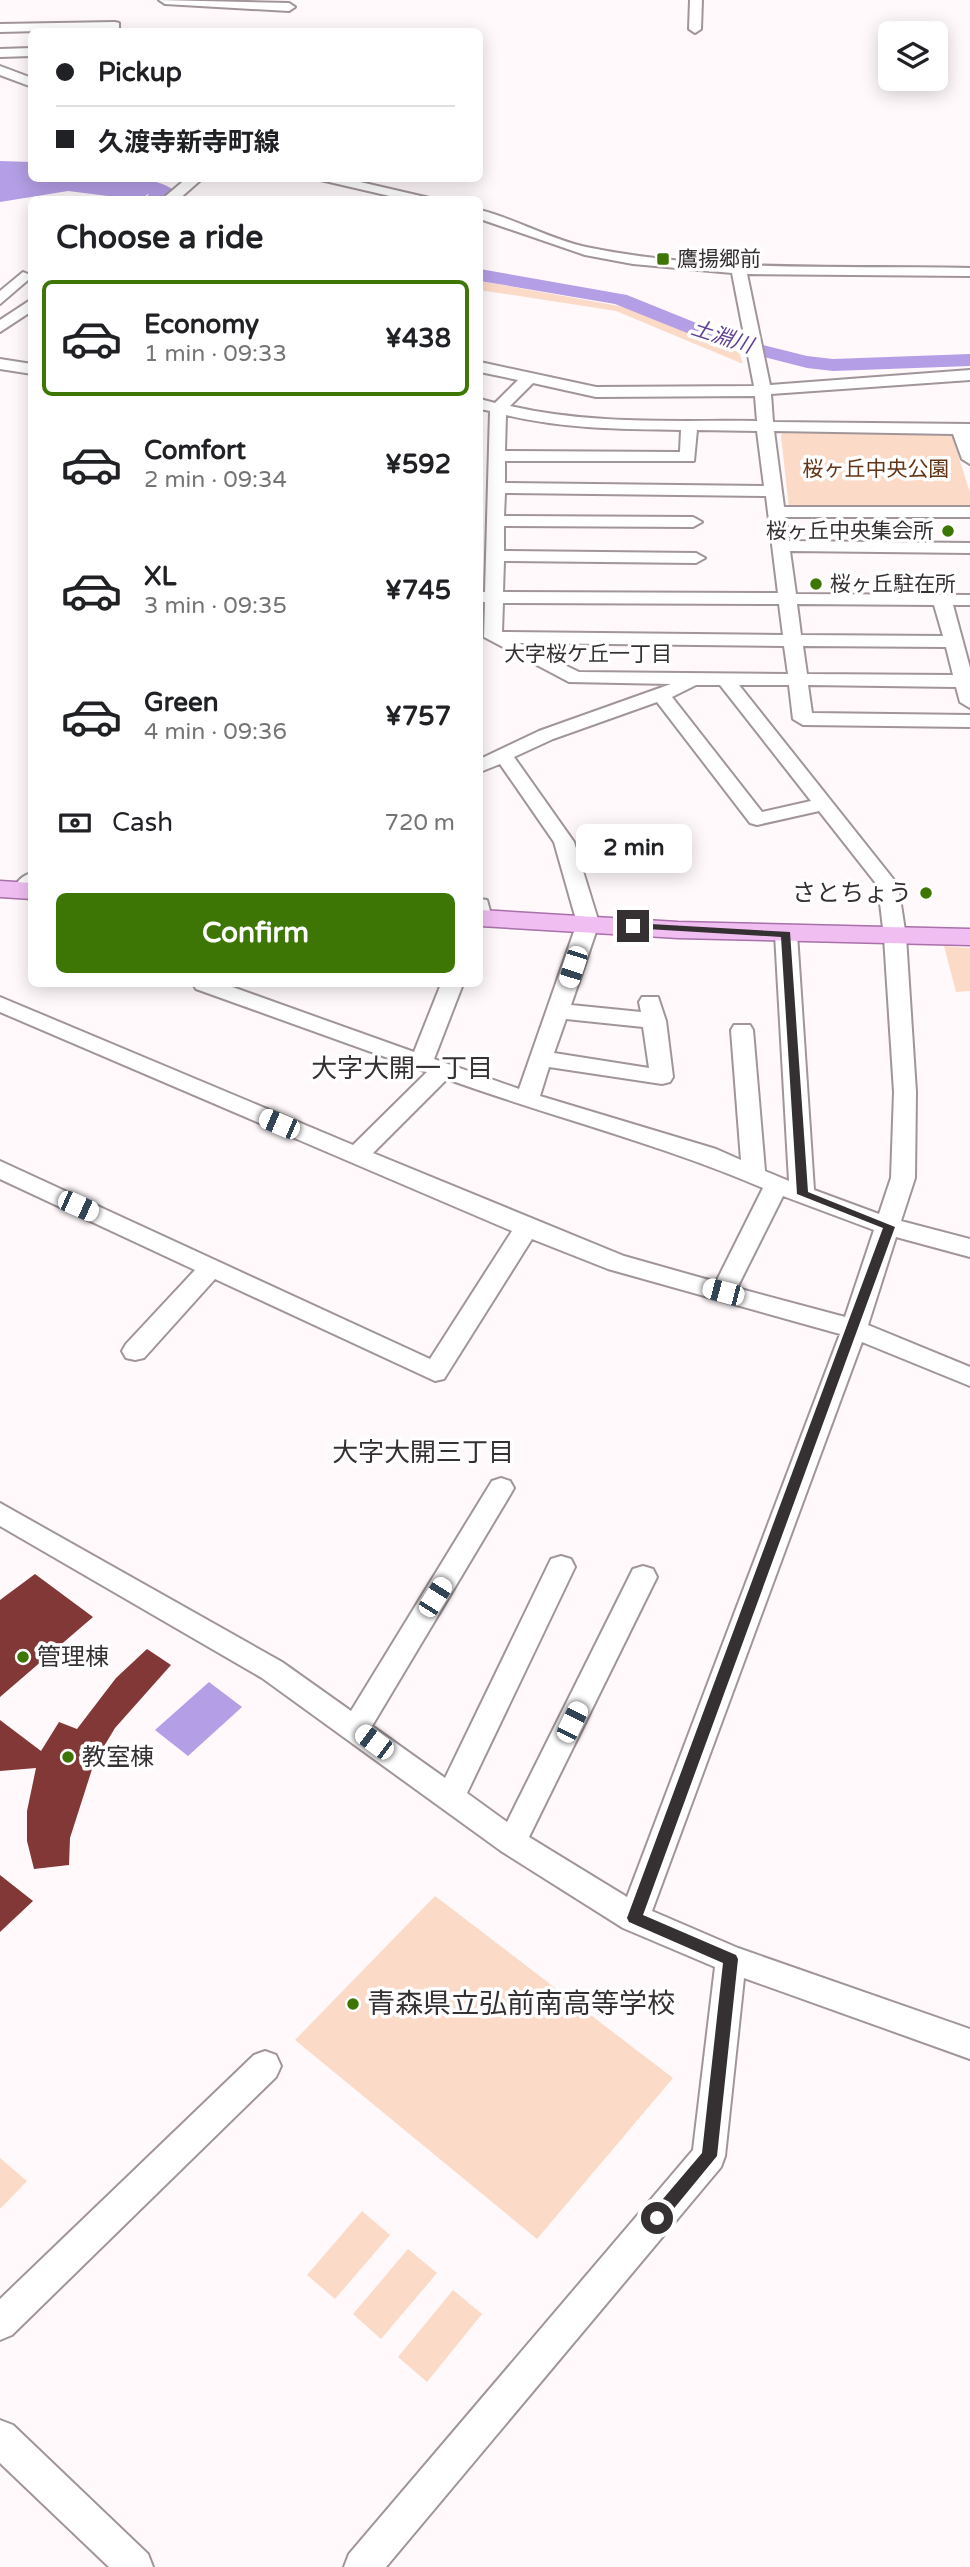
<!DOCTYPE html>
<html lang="en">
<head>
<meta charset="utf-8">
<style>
  :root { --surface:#fff; --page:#f2f2f2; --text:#202124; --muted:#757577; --line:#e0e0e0; --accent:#3e7606 }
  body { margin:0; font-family:"Varela Round","Noto Sans JP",sans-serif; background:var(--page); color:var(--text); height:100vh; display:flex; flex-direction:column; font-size:26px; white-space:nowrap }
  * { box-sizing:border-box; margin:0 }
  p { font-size:23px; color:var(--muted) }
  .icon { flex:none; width:38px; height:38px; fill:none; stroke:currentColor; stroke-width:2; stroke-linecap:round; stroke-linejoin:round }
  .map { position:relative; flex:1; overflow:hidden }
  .drawer { position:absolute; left:28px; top:196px; width:455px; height:791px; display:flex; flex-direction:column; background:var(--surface); border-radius:10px; box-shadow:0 4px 18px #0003 }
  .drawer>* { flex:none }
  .top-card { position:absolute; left:28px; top:28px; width:455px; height:154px; border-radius:10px; box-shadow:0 4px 18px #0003; display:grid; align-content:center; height:154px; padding:0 28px; background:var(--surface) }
  .tools { position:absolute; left:878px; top:21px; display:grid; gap:14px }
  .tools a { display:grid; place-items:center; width:70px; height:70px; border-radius:10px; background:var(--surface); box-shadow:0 4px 18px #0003; font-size:35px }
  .end { position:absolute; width:32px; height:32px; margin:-16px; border:9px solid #353032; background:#fff; box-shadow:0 0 0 4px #fff }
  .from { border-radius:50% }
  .bubble { position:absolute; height:49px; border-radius:10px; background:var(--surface); box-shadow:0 4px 18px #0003; font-size:23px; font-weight:700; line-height:49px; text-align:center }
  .car { position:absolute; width:21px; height:42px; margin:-21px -10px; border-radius:9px; box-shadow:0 0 5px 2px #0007; background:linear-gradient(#fff 24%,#345 0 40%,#fff 0 76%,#345 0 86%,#fff 0) }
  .top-card b { display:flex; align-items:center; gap:24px; height:66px; font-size:26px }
  .top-card b+b { border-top:2px solid var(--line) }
  .top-card i { width:18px; height:18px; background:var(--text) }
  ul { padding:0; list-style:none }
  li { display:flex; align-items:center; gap:21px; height:116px; margin:0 14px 10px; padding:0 14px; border:4px solid transparent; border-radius:10px }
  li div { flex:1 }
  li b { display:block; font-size:26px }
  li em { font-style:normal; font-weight:700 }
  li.on { border-color:var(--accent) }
  li>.icon { width:63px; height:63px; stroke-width:1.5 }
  h2 { padding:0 28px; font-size:32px; line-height:84px }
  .pay { display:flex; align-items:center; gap:18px; height:77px; padding:0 28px; font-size:26px }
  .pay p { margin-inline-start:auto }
  .action { display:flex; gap:14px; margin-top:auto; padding:14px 28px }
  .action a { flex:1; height:80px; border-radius:10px; background:var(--accent); color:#fff; font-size:28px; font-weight:700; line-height:80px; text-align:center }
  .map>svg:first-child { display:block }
</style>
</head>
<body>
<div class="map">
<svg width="970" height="2567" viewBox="0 0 970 2567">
  <rect width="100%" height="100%" fill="#fff9fb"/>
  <path fill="#fcdac8" d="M480,281L630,308L739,352L743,364L616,311L480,290Z
    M784,430L946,432L952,435L970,493V510L789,509L781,436Z
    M944,946L970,948V991L956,992Z
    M435,1896L673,2078L537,2239L295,2040Z
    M0,2158L27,2181L0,2209Z
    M362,2211L390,2235L335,2299L307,2275Z
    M408,2249L437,2273L381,2339L353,2314Z
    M453,2290L482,2314L427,2382L398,2357Z"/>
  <path fill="#b49ee5" d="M0,168H31L32,178L105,179L171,191L196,199L145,198L153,190L140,200L68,191L0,202Z
    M209,1682L242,1707L188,1756L155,1730Z"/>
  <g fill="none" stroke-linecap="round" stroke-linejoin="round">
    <path fill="#b49ee5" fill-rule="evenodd" d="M0,161L32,162V172L0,171Z
      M104,178C132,178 165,176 185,200C159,200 133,188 107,182Z
      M480,269L627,295L731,337L807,356L833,359L970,354V366L833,371L807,368L717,345L615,304L480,281Z"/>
  </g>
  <path fill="#833838" d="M35,1574L93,1617L0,1697V1600Z
    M147,1649L171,1665L115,1728L94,1763L70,1838L69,1865L34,1869L27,1841V1811L36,1768L0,1771V1720L41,1751L59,1722L77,1729L116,1678Z
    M0,1875L33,1901L0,1932Z"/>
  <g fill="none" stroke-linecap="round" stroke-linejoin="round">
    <defs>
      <path id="minor" d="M159,0L289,3L295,7L289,11L165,4Z
        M690,0H702L701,29L695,33L689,29Z
        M115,22L119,23V29L0,32V24Z
        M32,48V56L0,57V49Z
        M0,66L32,78V87L0,75Z
        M187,178H203L178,200H161Z
        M312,178H343L438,200H407Z
        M480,210C516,219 549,239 586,247C712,273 842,265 970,268V276L747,274L770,385L970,370V380L771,394L773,422L970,424V464L962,459L953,434L774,431L784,507H970V517H785L789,541L970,543V553L790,551L796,594L970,595V605H953L970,668V708L960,702L956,687L808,685L812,713L970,715V727L803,725L793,719L789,685H739L898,885L906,937L916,1092L915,1178L901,1221L970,1239V1257L896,1237L868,1325L970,1367V1386L862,1342L652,1911L738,1948L970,2029V2059L744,1978L725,2156L721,2167L386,2567H344L349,2554L693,2150L715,1967L623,1928L501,1851L262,1678L0,1526V1503L282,1662L351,1711L492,1481L501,1478L510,1481L514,1488L510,1495L372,1726L445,1778L551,1559L561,1556L571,1559L575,1567L467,1793L507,1822L633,1569L643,1566L653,1569L657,1577L529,1837L627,1897L840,1334L608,1269L532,1239L444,1379L435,1381L215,1279L144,1358L135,1360L126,1358L122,1351L126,1344L195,1270L0,1179V1161L430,1359L512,1231L0,1012V997L353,1145L427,1072L196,989L193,984H224L414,1052L441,984H463L434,1059L519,1089L577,923L554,842L500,764L480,772V759L539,731L671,684L569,682L484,637L485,602H480V592H485L490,411L480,409V399L495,403L518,380L480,372V362L596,387L754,386L732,273L633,264L585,255L480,219ZM533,383L596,397L755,396L757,421C674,420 591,425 510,406ZM506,415C565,429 621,429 681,430L680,452L505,451ZM697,430L757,431L764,486L505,483V461H694ZM505,493L766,496L778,593L503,592L504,561L696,563L705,558L696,553L504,551V526L693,527L702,522L693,517L504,516ZM503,603L779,604L783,635L502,632ZM797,604L934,605L943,636L801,635ZM519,643L784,646L788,674L579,672ZM803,646L946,647L953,675L807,674ZM696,685H720L811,801L762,812L672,697ZM657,702L750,823L757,825L819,811L878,886L884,937L894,1092L891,1178L879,1214L814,1190L797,934L794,929H778L775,934L789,1181L765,1171L753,1030L750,1025H734L731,1030L741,1160L716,1149L540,1096L549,1067L662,1084L670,1082L673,1077L666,1021L658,997H642L639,1002L641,1012L571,1005L599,923L574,842L514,757L553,739ZM566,1019L643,1027L649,1068L554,1053ZM447,1079C552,1117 661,1144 763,1188L716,1282L624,1256L373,1153ZM783,1196L874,1230L845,1317L737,1288Z
        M23,272L28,274V280L0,304V291Z
        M32,299V311L0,332V320Z
        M0,359L32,364V374L0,369Z
        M32,873V892L22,896L15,894L12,890C17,882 22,875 32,873Z
        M480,899L487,900L490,911L480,917Z
        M265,2051L276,2055L281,2066L276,2077L12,2335L0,2340V2299L254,2055Z
        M0,2420L13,2425L148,2554L153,2567H109L0,2463Z"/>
      <path id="major" d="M0,881L32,883V899L0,897Z
        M480,910L678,922L970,929V945L678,938L480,926Z"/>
    </defs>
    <use href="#minor" stroke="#a19599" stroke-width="4"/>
    <use href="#major" stroke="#a970a9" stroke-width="3"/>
    <use href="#minor" fill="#fff" fill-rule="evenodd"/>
    <use href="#major" fill="#f1bef2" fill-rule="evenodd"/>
  </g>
  <path fill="#353032" d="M633,923L790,932L808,1192L895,1227L643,1915L736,1955L738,1959L717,2156L662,2223L657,2226L651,2223V2213L702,2153L723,1963L629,1922L627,1918L883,1228L797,1194L781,937L630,928Z"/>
  <g fill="#3e7606" stroke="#fff" stroke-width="2.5">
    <rect x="656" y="252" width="14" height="14" rx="3.5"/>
    <circle cx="948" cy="531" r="7"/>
    <circle cx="816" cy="584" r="7"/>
    <circle cx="926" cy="893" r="7"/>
    <circle cx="23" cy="1657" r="7"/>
    <circle cx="68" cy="1757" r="7"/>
    <circle cx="353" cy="2004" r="7"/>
  </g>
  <g text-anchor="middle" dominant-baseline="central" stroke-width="7" stroke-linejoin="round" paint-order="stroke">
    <g font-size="21" fill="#353032" stroke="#fff" text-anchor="start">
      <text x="677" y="259">鷹揚郷前</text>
      <text x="934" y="531" text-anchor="end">桜ヶ丘中央集会所</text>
      <text x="830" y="584">桜ヶ丘駐在所</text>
    </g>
    <g font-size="21" font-style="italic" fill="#614195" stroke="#fff">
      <text transform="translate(722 337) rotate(18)">土淵川</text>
    </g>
    <g font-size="21" fill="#633416" stroke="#fff">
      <text x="876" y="469">桜ヶ丘中央公園</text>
    </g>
    <g font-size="21" fill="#353032" stroke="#fff">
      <text x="588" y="654">大字桜ケ丘一丁目</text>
    </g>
    <g font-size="24" fill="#353032" stroke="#fff" text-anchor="start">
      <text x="912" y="893" text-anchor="end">さとちょう</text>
      <text x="37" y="1657">管理棟</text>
      <text x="82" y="1757">教室棟</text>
    </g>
    <g font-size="26" fill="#353032" stroke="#fff">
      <text x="402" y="1068">大字大開一丁目</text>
      <text x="423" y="1452">大字大開三丁目</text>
    </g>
    <g font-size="28" fill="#353032" stroke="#fff" text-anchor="start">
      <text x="367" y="2004">青森県立弘前南高等学校</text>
    </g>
  </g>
</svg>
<div class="tools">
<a><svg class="icon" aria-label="layers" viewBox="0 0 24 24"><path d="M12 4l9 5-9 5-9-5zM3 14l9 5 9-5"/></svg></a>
</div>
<i class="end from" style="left:657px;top:2218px"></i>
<i class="end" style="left:633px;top:926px"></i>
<div class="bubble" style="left:576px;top:824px;width:116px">2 min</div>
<i class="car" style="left:573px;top:967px;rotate:198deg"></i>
<i class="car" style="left:279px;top:1124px;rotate:293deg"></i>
<i class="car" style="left:78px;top:1206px;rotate:114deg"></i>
<i class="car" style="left:723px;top:1292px;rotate:285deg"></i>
<i class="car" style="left:435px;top:1597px;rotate:32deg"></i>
<i class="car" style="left:572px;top:1722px;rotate:26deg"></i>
<i class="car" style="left:374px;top:1742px;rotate:307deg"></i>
<div class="top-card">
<b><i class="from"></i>Pickup</b>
<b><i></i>久渡寺新寺町線</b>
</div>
<section class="drawer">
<h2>Choose a ride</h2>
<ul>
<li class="on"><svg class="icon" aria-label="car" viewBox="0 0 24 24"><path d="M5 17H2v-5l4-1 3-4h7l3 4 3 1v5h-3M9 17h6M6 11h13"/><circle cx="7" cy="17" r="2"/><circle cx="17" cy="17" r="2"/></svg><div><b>Economy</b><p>1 min · 09:33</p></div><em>¥438</em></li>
<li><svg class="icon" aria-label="car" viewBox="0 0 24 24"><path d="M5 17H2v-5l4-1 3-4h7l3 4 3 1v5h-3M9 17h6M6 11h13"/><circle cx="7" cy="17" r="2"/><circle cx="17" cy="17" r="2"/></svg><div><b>Comfort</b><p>2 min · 09:34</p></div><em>¥592</em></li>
<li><svg class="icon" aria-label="car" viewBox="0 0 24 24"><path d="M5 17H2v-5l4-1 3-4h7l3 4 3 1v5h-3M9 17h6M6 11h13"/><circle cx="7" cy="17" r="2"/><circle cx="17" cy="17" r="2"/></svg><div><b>XL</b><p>3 min · 09:35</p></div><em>¥745</em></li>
<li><svg class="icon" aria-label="car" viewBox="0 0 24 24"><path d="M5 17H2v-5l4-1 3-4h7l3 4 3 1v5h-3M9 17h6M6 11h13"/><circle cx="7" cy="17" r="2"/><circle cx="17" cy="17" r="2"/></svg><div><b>Green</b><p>4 min · 09:36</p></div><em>¥757</em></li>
</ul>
<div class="pay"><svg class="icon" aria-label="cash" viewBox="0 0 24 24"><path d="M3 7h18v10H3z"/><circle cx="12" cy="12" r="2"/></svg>Cash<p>720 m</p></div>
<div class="action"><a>Confirm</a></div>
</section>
</div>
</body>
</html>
